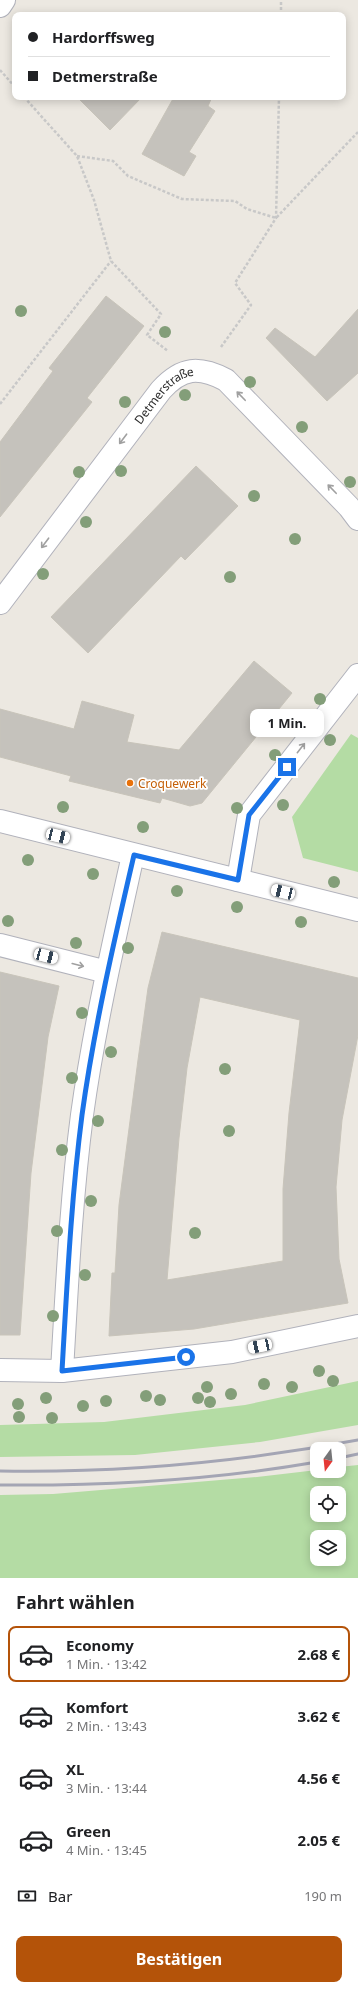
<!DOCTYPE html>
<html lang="de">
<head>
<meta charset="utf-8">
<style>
  :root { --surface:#fff; --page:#f2f2f2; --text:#202124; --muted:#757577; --line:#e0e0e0; --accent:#b45309 }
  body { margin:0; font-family:"Noto Sans",sans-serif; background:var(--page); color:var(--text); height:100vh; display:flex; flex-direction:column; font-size:15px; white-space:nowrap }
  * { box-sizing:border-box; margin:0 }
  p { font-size:13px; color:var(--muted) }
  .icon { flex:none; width:22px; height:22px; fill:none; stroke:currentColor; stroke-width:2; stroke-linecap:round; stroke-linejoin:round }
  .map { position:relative; height:1578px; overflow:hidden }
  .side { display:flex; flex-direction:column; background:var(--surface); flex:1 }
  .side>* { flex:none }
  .guide { position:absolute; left:12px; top:12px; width:334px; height:88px; border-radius:8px; box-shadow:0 2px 10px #0003; display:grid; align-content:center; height:88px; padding:0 16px; background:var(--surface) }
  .needle { width:26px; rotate:195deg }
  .controls { position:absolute; left:310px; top:1442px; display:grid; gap:8px }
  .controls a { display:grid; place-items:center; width:36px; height:36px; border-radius:8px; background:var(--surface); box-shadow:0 2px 10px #0003; font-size:20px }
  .end { position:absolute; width:18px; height:18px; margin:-9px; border:5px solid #1a73e8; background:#fff; box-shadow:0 0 0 2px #fff }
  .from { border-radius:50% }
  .bubble { position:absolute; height:28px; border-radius:8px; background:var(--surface); box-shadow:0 2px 10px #0003; font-size:13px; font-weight:700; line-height:28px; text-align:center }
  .car { position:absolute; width:12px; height:24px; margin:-12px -6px; border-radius:5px; box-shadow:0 0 3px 1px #0007; background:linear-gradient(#fff 24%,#345 0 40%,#fff 0 76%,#345 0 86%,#fff 0) }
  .guide b { display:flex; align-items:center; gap:14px; height:38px; font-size:15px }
  .guide b+b { border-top:1px solid var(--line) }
  .guide i { width:10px; height:10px; background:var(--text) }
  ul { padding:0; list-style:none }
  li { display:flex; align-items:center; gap:12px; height:56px; margin:0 8px 6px; padding:0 8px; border:2px solid transparent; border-radius:8px }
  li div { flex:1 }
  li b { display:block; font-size:15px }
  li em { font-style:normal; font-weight:700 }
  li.current { border-color:var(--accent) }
  li>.icon { width:36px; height:36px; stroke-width:1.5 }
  h2 { padding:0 16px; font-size:18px; line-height:48px }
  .pay { display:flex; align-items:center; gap:10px; height:44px; padding:0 16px; font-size:15px }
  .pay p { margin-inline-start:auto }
  .primary-button { display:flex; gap:8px; margin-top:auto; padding:8px 16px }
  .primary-button a { flex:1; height:46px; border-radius:8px; background:var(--accent); color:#fff; font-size:16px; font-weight:700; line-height:46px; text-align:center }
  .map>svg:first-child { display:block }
</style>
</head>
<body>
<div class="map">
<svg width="358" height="1578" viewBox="0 0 358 1578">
  <rect width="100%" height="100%" fill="#ece8e1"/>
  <path fill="#b4dca4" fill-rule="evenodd" d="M351,734L358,738V872L303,858L292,817Z
    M358,1381V1425L260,1442L135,1455L0,1457V1425L104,1422L245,1405Z
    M358,1465V1578H0V1495L53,1494L257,1477L317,1470L339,1471V1467ZM317,1493H339V1515H317ZM317,1537H339V1559H317Z"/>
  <path fill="#c5c2bc" stroke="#c8c4ba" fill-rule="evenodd" d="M77,97H142L110,130Z
    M174,97H212L208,106L215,111L189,152L196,156L184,176L142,154Z
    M106,296L144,326L87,398L92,402L0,517V442L53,371L49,368Z
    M358,309V373L327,401L266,338L275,328L315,357Z
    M196,466L238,506L185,560L181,556L88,653L51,617Z
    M254,661L292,693L202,803L190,806L162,798L160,803L69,781L71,776L0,757V709L74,729L82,701L134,715L127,742L179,750Z
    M162,932L358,978V1035L342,1120L336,1187L339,1259L348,1303L194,1329L109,1336L112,1273H115L119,1205L138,1060L148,988ZM200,997L300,1020L289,1113L283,1189V1261L167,1280L179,1138L187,1068Z
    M0,972L59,986L48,1037L31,1173L20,1335H0Z"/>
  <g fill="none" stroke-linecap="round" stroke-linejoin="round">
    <defs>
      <g id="minor">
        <path id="s1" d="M0,603L161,390C182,367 199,366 226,380L349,507L358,519"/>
        <path d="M238,880L249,815L358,675"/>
        <path d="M0,945L107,972"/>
        <path d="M0,1370L62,1371L232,1352L358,1326"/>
        <path d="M62,1371C67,1286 71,1200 82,1115C94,1028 114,941 133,855"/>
      </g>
      <path id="tertiary" d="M0,821L358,910"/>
      <path id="secondary" d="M0,6L4,0"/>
    </defs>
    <use href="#minor" stroke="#b1b2bb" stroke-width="24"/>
    <use href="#tertiary" stroke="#b1b2bb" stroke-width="24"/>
    <use href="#secondary" stroke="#b1b2bb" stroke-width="24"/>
    <path stroke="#c8c8c8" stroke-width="2.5" stroke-dasharray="3 2" stroke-linecap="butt" d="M281,15V0
      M0,70L15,87
      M24,97L77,156L94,200L111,261L161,314L147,335L168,351
      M77,156L113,161L128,176L182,199L235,201L247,209L276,218L358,132
      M221,347L251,305L235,283L276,218L279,97
      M0,404L111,261"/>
    <use href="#minor" stroke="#fff" stroke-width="22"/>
    <use href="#tertiary" stroke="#fff" stroke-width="22"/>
    <use href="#secondary" stroke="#fff" stroke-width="22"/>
    <path stroke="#a4a5b4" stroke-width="3" d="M339,1458L358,1454
      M0,1471C120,1473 240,1462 358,1440
      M0,1485C106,1486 213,1480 317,1462"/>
  </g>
  <g fill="#839e79">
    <circle cx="21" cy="311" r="6"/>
    <circle cx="165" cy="332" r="6"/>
    <circle cx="250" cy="382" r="6"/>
    <circle cx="185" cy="395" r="6"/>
    <circle cx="125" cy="402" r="6"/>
    <circle cx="302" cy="427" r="6"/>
    <circle cx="121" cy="471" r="6"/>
    <circle cx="79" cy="472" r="6"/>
    <circle cx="350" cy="482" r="6"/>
    <circle cx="254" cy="496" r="6"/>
    <circle cx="86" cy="522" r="6"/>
    <circle cx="295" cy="539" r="6"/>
    <circle cx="43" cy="574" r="6"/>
    <circle cx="230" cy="577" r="6"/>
    <circle cx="320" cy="699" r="6"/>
    <circle cx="330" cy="740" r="6"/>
    <circle cx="275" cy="755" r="6"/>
    <circle cx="283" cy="805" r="6"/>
    <circle cx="63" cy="807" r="6"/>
    <circle cx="237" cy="808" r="6"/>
    <circle cx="143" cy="827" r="6"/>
    <circle cx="28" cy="860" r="6"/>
    <circle cx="93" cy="874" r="6"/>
    <circle cx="334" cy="882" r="6"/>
    <circle cx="177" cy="891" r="6"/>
    <circle cx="237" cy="907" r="6"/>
    <circle cx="8" cy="921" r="6"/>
    <circle cx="301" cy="922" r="6"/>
    <circle cx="76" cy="943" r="6"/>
    <circle cx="128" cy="948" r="6"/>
    <circle cx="82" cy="1013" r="6"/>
    <circle cx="111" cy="1052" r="6"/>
    <circle cx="225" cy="1069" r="6"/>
    <circle cx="72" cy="1078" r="6"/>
    <circle cx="98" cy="1121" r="6"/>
    <circle cx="229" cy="1131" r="6"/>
    <circle cx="62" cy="1150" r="6"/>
    <circle cx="91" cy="1201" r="6"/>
    <circle cx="57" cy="1231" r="6"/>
    <circle cx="195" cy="1233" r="6"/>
    <circle cx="85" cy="1275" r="6"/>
    <circle cx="53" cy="1316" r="6"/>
    <circle cx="319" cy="1371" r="6"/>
    <circle cx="333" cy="1381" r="6"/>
    <circle cx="264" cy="1384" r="6"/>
    <circle cx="207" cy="1387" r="6"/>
    <circle cx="292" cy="1387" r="6"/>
    <circle cx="231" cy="1394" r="6"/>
    <circle cx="146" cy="1396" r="6"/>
    <circle cx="46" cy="1398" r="6"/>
    <circle cx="198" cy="1398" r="6"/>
    <circle cx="160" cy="1400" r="6"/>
    <circle cx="106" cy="1401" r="6"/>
    <circle cx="210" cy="1402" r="6"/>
    <circle cx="18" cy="1404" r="6"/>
    <circle cx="83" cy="1406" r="6"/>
    <circle cx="19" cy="1417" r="6"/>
    <circle cx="52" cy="1418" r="6"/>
  </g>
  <defs><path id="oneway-shaft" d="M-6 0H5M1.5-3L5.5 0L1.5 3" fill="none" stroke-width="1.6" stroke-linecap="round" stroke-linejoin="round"/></defs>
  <g stroke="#a0a0a0">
    <use href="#oneway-shaft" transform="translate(241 396) rotate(-134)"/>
    <use href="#oneway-shaft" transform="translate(123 439) rotate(127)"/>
    <use href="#oneway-shaft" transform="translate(332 489) rotate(-134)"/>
    <use href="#oneway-shaft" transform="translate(45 543) rotate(127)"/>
    <use href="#oneway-shaft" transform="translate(301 748) rotate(-52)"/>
    <use href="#oneway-shaft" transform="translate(78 965) rotate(14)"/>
  </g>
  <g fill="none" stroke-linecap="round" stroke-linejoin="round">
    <path stroke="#1a73e8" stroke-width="5" d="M186,1357L62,1371C67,1286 71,1200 82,1115C94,1028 114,941 134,855L238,880L249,815L287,767"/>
  </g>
  <circle fill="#e8710a" stroke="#fff" stroke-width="1.5" cx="130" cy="783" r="4"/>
  <g text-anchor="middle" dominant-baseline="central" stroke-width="3.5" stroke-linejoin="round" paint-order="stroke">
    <g font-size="12" fill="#2c2c2c" stroke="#fff">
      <text stroke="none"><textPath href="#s1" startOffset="266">Detmerstraße</textPath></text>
    </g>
    <g font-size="12" fill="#c56008" stroke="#fff" text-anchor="start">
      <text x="138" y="783">Croquewerk</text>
    </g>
  </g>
</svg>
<div class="controls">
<a><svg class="needle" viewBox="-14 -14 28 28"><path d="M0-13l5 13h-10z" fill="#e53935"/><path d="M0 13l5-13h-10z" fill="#757577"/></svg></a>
<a><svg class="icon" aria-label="locate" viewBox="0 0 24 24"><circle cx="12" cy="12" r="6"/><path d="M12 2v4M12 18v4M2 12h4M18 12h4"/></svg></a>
<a><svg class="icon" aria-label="layers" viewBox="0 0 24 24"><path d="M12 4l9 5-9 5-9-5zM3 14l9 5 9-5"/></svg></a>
</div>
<i class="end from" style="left:186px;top:1357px"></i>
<i class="end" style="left:287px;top:767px"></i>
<div class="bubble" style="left:250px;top:709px;width:74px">1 Min.</div>
<i class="car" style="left:58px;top:836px;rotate:104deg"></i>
<i class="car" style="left:283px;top:892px;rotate:284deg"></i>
<i class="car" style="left:46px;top:956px;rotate:105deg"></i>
<i class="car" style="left:260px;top:1346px;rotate:258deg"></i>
<div class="guide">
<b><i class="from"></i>Hardorffsweg</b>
<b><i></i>Detmerstraße</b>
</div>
</div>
<section class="side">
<h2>Fahrt wählen</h2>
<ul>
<li class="current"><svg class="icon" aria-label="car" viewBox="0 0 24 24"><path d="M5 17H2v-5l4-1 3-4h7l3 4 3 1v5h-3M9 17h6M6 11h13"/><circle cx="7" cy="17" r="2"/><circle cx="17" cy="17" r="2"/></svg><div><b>Economy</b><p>1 Min. · 13:42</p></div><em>2.68 €</em></li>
<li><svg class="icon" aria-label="car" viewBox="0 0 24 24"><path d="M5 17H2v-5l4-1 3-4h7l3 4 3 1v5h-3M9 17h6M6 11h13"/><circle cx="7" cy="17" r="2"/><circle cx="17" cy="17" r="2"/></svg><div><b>Komfort</b><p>2 Min. · 13:43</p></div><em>3.62 €</em></li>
<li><svg class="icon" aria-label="car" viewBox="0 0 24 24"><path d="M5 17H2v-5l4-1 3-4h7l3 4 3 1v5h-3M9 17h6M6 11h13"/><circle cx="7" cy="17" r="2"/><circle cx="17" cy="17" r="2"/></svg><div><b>XL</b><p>3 Min. · 13:44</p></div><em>4.56 €</em></li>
<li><svg class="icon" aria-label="car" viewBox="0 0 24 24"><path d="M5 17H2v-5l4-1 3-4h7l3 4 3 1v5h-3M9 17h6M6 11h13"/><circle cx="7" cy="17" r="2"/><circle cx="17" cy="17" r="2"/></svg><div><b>Green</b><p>4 Min. · 13:45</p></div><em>2.05 €</em></li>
</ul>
<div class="pay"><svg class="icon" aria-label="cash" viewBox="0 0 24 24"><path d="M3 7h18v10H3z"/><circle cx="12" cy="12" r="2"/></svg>Bar<p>190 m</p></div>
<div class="primary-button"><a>Bestätigen</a></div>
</section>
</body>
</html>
